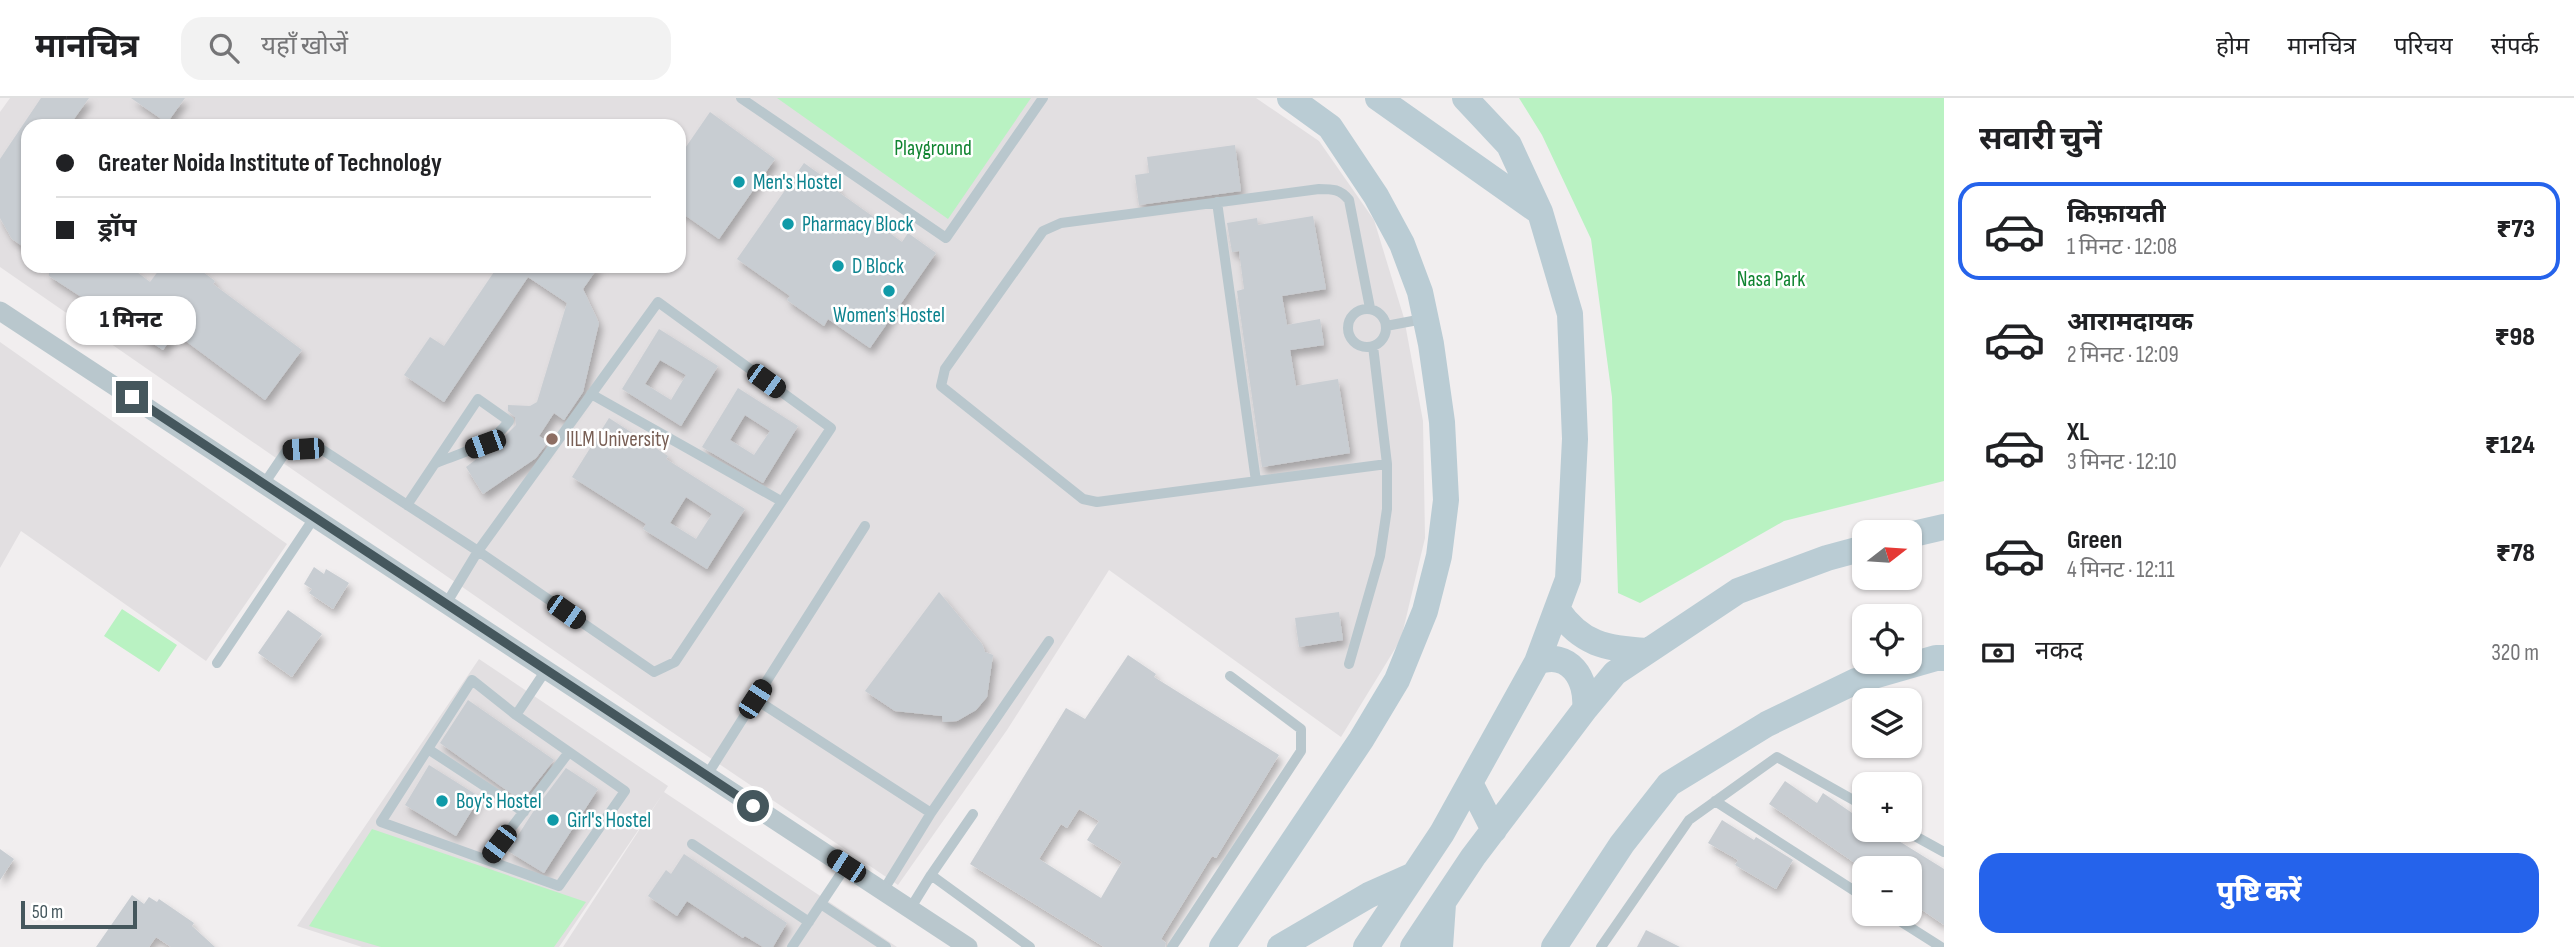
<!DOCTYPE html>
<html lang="hi">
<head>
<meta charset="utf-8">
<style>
  :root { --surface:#fff; --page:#f2f2f2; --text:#202124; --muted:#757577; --line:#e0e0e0; --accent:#2563eb }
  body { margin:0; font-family:"Sofia Sans Condensed","Noto Sans Devanagari",sans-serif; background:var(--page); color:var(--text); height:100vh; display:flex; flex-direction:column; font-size:26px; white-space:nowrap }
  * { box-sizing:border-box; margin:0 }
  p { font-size:23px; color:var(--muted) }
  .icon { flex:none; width:38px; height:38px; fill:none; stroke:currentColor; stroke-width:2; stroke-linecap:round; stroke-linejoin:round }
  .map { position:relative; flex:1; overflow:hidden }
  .details { display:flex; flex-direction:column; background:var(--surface); width:630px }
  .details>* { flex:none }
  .guide { position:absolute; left:21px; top:21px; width:665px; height:154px; border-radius:21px; box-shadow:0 2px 5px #0004; display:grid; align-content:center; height:154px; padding:0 35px; background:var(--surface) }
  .needle { width:46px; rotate:73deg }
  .tools { position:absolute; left:1852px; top:422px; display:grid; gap:14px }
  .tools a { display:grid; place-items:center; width:70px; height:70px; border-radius:14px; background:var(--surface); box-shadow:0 2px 5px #0004; font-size:35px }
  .scale { position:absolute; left:21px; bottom:18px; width:116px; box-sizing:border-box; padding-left:7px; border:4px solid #45575d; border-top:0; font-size:19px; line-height:24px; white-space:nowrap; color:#45575d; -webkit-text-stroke:5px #fff; paint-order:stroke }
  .end { position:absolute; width:32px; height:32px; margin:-16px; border:9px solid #45575d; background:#fff; box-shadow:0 0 0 4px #fff }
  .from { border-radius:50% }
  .bubble { position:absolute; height:49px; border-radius:21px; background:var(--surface); box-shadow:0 2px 5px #0004; font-size:23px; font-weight:800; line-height:49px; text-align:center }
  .car { position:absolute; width:21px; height:42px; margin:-21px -10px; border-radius:9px; box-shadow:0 0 5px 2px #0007; background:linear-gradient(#222 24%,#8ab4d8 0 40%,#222 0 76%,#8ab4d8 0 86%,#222 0) }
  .guide b { display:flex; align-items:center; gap:24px; height:66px; font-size:26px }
  .guide b+b { border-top:2px solid var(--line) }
  .guide i { width:18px; height:18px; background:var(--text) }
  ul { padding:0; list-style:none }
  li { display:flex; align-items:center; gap:21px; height:98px; margin:0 14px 10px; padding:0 21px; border:4px solid transparent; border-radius:21px }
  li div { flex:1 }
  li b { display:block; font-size:26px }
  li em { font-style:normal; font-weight:800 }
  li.on { border-color:var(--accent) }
  li>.icon { width:63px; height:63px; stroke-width:1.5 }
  h2 { padding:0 35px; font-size:32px; line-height:84px }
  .pay { display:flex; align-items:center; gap:18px; height:77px; padding:0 35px; font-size:26px }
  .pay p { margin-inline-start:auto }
  .button { display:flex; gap:14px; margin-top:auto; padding:14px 35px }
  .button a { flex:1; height:80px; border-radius:21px; background:var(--accent); color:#fff; font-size:28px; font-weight:800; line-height:80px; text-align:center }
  header { display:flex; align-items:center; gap:42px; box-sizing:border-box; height:98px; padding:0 35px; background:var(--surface); border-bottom:2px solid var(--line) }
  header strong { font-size:33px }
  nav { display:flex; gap:38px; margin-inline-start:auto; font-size:24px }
  .search { width:490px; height:63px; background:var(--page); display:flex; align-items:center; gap:18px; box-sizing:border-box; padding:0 24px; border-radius:21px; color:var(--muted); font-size:26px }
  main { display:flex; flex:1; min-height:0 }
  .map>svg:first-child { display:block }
</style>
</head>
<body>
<header>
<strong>मानचित्र</strong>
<div class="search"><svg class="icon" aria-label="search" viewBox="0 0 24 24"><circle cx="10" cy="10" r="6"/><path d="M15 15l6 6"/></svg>यहाँ खोजें</div>
<nav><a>होम</a><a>मानचित्र</a><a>परिचय</a><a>संपर्क</a></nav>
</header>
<main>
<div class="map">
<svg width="1944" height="849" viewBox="0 0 1944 849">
  <defs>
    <filter id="shadow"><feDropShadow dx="3.5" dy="6" stdDeviation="3.5" flood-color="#0004"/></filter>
  </defs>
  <rect width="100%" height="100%" fill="#f1eeef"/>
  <path fill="#e2dfe1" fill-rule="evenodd" d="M10,0H1256L1319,43L1374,122L1404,220L1423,323L1425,440L1401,541L1341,639L1109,472L1007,632L898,787L663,628L0,169V14ZM28,28H679V168H28Z
    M0,244L287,446L206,563L21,433L0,470Z
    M479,561L668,688L664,694L897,849H563L662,697L559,849H362L297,828Z"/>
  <path fill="#b9f2c2" d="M777,0H1031L948,121Z
    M1519,0H1944V383L1784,423L1640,505L1618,495L1612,299L1591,141L1542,37Z
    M122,511L177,547L159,574L104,538Z
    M372,731L586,804L554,849H381L309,828Z"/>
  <path fill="#c8cdd2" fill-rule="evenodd" filter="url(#shadow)" d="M41,0H89L69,28H28V152L12,141L0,120V61Z
    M131,0H185L167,25Z
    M710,14L775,61L719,141L679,113V59Z
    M1235,47L1241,93L1139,107L1135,77L1149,75L1147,59Z
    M804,65L839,90L837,93L875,120L873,123L902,144L908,135L936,155L870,250L828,221L824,228L787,202L790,198L737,161Z
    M1313,118L1326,191L1282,198L1287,227L1320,221L1324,247L1290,252L1296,288L1338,281L1350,355L1262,369L1237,193L1244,191L1239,153L1232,154L1227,125L1257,120L1258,127Z
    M49,168H129L150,184L162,168H195L215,183L213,186L302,252L265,302L175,235L163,252L49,178Z
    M498,168H599L583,191L599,225L583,294L564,322L554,315L539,338L548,344L536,360L483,396L466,369L499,344L516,327L515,319L508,313V307L530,308L537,304L567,205L528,179L444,304L404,277L430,239L444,248Z
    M659,231L718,268L681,328L622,291ZM660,262L686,277L671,302L645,286Z
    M738,290L798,328L763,385L702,349ZM745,317L770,333L754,357L730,342Z
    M609,320L668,358L666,361L745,411L707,471L643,431L646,426L572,379ZM686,399L712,416L696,441L670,425Z
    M314,469L324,476L326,471L349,485L333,511L309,495L312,491L304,486Z
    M939,494L982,546L985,554L993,557L987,599L976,612L957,623L943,624L942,618L895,613L865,593Z
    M288,512L322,536L292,579L258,555Z
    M1339,514L1343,542L1299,549L1295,520Z
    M1128,557L1156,576L1154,579L1279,657L1216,760L1212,758L1161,841L1166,845L1165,849H1104L970,766L1066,610L1085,621ZM1079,711L1099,723L1087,742L1122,764L1101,800L1039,761L1061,726L1067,730Z
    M468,602L554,662L522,703L440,645Z
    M429,667L480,699L456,738L405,707Z
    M566,670L598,691L544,775L508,753L533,714Z
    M1785,683L1817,705L1823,695L1855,717L1852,721L1864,729V732H1881L1944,771V827L1909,803V770H1862L1769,706Z
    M1722,722L1754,742L1756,739L1793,762L1776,791L1735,767L1738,762L1708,745Z
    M0,751L14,761L0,782Z
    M684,756L787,825L773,849H763L745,838L743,840L687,803L677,818L648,798L666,772L671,776Z
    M132,797L144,806L149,799L157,804L159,801L194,825L192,828L215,849H171L156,839L149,849H96Z
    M1646,832L1680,849H1637Z"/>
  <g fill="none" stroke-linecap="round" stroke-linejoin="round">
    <path stroke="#b9c7cd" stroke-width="10" d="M741,0L946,140L1043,0
      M1217,104L1256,383
      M658,204L831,330L675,564L654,574L478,453Z
      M1370,210L1349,102C1340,91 1333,91 1319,91L1061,125L1043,133L945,271L941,288L1083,401L1097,404L1387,366L1373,248
      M1348 230a19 19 0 1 1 38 0a19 19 0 1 1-38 0Z
      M1386,228L1423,221
      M591,296L781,403
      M264,386L287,352L318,349L478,453L446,506
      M407,407L478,301L509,323C491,348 464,354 436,365
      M217,565L314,420
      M1349,566L1380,458L1387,411V366
      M755,601L931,715L883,793
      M516,617L625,693L559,788L381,724L472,582L516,617L546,572
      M428,651L524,714
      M707,677L865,428
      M1715,703L1864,799
      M931,715L1049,543
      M1904,732L1944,754
      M692,746L809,824
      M487,762L569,654
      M931,777L973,716
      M821,806L886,849
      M910,811L931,777L1030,849
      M1889,816L1941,849
      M792,849L846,768
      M1172,849L1301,653V631L1230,578
      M1601,849L1689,722L1777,659L1864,708"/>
    <path stroke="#b9c7cd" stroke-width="19" d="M0,213L968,849"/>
    <path stroke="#baccd4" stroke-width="26" d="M1378,0L1538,113
      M1909,437L1944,429
      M1557,511C1581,546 1606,551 1647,553
      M1537,564C1569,551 1588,581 1585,611
      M1470,685L1494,732
      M1222,849L1361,642L1397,582L1425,513L1439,458L1446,402L1442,324L1431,246L1420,194L1402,146L1376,98L1330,29L1290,0
      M1280,849L1369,797L1414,777
      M1366,849L1442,735L1537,564L1568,481L1575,341L1570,216L1540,114L1509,47L1465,0
      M1413,849L1473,759L1585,611L1615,575L1738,493L1827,460L1864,450
      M1440,849L1443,806
      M1554,849L1622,746L1669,686L1767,626L1856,583L1936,560H1944"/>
  </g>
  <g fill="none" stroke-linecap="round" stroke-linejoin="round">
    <path stroke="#45575d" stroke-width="9" d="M132,299L753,708"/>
  </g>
  <g fill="#0f9aa8" stroke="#fff" stroke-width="2.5">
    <circle cx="739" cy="84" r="7"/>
    <circle cx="788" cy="126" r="7"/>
    <circle cx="838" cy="168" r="7"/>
    <circle cx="889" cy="193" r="7"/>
    <circle cx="442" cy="703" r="7"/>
    <circle cx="553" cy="722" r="7"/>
  </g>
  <circle fill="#8d6e63" stroke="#fff" stroke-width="2.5" cx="552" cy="341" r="7"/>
  <g text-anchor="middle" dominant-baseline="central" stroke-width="5" stroke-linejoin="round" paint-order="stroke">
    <g font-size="21" fill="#108430" stroke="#fff">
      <text x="933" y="50">Playground</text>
      <text x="1771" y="181">Nasa Park</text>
    </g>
    <g font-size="21" fill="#0d838f" stroke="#fff" text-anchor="start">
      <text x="753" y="84">Men's Hostel</text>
      <text x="802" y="126">Pharmacy Block</text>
      <text x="852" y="168">D Block</text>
      <text x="889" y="217" text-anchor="middle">Women's Hostel</text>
      <text x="456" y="703">Boy's Hostel</text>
      <text x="567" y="722">Girl's Hostel</text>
    </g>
    <g font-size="21" fill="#785e54" stroke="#fff" text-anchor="start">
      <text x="566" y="341">IILM University</text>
    </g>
  </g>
</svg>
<div class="tools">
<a><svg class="needle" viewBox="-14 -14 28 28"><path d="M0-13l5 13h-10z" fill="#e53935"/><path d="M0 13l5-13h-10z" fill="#757577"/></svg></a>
<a><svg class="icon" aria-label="locate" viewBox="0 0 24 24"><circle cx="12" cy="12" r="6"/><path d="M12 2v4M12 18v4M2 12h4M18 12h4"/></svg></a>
<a><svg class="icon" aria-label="layers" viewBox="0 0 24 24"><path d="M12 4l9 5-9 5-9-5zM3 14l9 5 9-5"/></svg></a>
<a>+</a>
<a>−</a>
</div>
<div class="scale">50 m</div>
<i class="end from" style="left:753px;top:708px"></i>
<i class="end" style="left:132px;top:299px"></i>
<div class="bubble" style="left:66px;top:198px;width:130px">1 मिनट</div>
<i class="car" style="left:766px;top:283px;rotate:126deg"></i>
<i class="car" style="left:485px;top:346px;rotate:250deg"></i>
<i class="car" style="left:303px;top:351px;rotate:266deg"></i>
<i class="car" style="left:566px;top:514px;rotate:125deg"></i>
<i class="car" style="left:755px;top:601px;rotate:33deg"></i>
<i class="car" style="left:499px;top:746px;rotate:217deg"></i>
<i class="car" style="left:846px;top:768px;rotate:303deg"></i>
<div class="guide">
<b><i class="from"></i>Greater Noida Institute of Technology</b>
<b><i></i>ड्रॉप</b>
</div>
</div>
<section class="details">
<h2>सवारी चुनें</h2>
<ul>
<li class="on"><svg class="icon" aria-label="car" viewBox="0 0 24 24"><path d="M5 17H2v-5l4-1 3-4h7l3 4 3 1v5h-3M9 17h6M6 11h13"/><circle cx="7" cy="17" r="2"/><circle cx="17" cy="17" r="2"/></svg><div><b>किफ़ायती</b><p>1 मिनट · 12:08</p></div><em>₹73</em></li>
<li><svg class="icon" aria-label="car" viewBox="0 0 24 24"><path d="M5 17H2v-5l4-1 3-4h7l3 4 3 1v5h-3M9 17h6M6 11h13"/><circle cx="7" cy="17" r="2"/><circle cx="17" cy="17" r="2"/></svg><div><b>आरामदायक</b><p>2 मिनट · 12:09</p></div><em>₹98</em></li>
<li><svg class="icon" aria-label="car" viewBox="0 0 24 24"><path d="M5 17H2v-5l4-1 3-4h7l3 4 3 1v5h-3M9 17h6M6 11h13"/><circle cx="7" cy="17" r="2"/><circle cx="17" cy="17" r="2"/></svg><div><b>XL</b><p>3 मिनट · 12:10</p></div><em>₹124</em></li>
<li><svg class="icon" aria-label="car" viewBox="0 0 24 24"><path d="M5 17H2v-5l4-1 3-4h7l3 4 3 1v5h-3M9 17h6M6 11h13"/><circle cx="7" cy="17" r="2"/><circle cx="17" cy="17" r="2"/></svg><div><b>Green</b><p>4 मिनट · 12:11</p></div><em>₹78</em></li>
</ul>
<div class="pay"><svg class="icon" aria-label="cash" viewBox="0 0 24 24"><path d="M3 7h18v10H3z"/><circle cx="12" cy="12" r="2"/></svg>नकद<p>320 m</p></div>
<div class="button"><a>पुष्टि करें</a></div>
</section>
</main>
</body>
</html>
